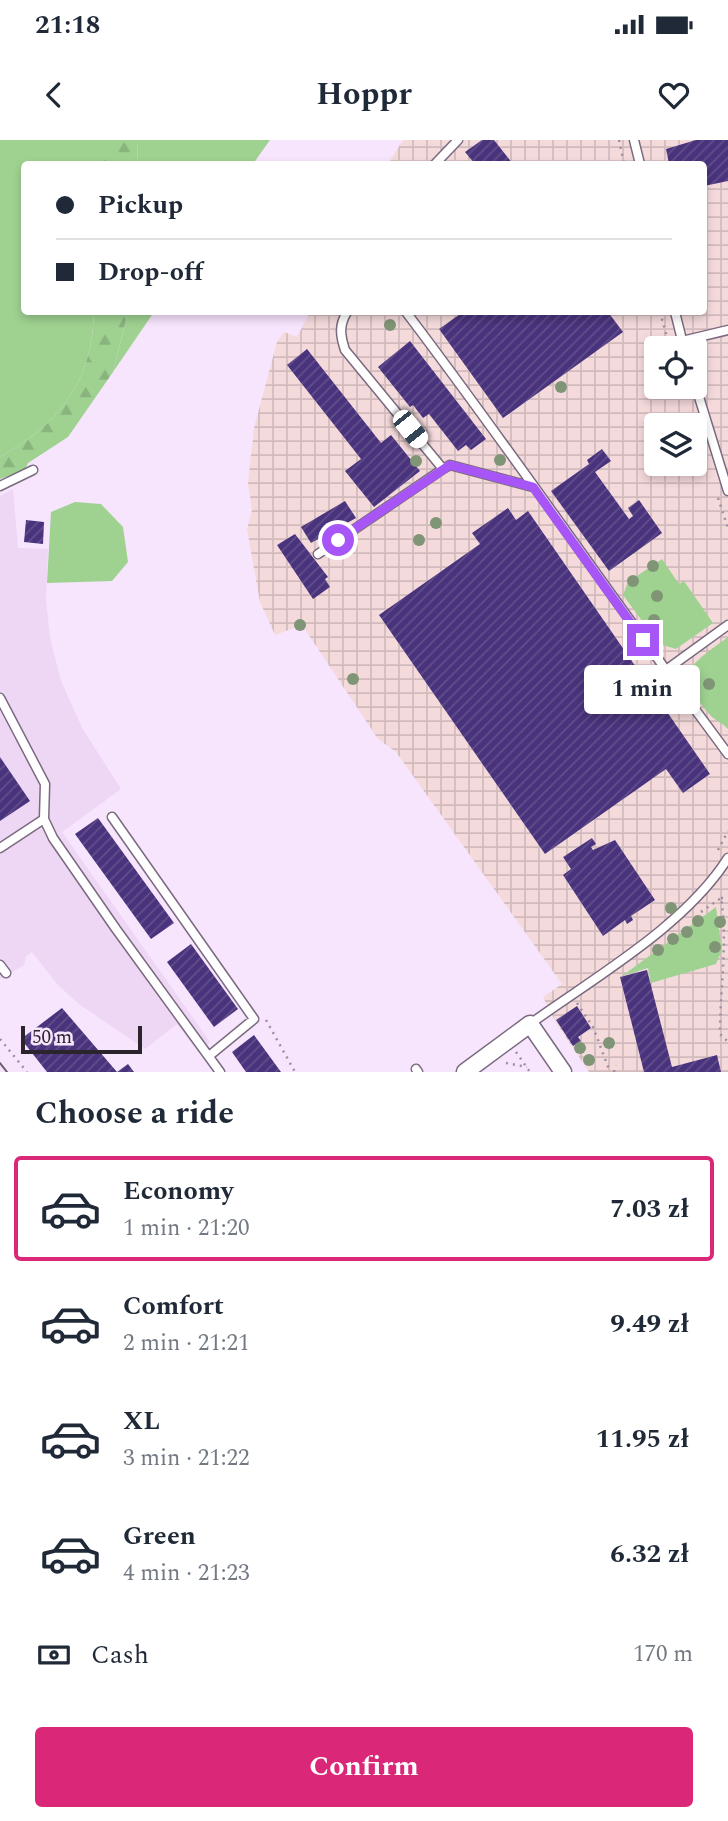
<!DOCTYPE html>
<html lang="en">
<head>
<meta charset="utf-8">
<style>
  :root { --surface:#fff; --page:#f6f6f7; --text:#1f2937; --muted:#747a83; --line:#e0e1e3; --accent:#db2777 }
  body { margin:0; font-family:Spectral,serif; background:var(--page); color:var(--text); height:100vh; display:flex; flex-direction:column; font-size:26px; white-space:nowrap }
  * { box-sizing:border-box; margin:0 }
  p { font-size:23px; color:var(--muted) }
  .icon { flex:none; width:38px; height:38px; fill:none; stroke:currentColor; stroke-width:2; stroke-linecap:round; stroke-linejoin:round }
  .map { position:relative; height:932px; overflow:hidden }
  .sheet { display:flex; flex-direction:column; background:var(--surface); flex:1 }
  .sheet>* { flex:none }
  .guide { position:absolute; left:21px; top:21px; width:686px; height:154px; border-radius:7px; box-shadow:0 4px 10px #0003; display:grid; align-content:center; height:154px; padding:0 35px; background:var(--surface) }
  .controls { position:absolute; left:644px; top:196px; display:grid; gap:14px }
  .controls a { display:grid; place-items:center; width:63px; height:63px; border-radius:7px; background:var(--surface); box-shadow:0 4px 10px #0003; font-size:35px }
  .scale { position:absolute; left:21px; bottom:18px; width:121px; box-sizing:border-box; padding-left:7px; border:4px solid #2b242d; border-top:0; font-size:19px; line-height:24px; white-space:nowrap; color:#2b242d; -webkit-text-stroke:5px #f7e4fd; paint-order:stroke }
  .end { position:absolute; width:32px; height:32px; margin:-16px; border:9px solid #a855f7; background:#fff; box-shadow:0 0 0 4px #fff }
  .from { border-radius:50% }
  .bubble { position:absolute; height:49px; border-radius:7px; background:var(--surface); box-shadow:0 4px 10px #0003; font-size:23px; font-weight:700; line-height:49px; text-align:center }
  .car { position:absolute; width:21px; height:42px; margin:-21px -10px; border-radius:9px; box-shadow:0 0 5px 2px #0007; background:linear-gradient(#fff 24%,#345 0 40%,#fff 0 76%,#345 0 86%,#fff 0) }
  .guide b { display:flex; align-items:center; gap:24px; height:66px; font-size:26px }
  .guide b+b { border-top:2px solid var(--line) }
  .guide i { width:18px; height:18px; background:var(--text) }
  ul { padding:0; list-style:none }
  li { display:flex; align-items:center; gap:21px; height:105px; margin:0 14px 10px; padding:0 21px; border:4px solid transparent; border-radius:7px }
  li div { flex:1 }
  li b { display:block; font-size:26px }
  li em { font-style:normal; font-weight:700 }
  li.on { border-color:var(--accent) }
  li>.icon { width:63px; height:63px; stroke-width:1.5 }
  h2 { padding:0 35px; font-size:32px; line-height:84px }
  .pay { display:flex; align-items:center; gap:18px; height:77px; padding:0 35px; font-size:26px }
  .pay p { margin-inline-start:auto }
  .button { display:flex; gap:14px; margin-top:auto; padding:14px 35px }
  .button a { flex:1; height:80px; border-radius:7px; background:var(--accent); color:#fff; font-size:28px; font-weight:700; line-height:80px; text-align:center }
  .status { display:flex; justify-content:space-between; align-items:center; height:49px; padding:0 35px; background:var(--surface); direction:ltr }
  .status svg { height:19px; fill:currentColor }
  header { display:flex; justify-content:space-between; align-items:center; height:91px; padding:0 35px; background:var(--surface); font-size:32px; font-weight:700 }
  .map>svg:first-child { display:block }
</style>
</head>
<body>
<div class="status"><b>21:18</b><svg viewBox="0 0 49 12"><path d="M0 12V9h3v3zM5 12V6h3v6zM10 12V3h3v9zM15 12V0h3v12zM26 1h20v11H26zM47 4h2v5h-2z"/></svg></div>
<header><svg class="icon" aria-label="back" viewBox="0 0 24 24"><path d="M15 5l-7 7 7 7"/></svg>Hoppr<svg class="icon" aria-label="heart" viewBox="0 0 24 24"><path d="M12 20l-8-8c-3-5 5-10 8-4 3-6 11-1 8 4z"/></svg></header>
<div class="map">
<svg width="728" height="932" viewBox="0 0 728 932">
  <defs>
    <pattern id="industrial-grid" width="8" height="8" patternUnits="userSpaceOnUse" patternTransform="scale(1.75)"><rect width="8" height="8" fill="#f5dadc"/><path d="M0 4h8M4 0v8" fill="none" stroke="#d2bbbd"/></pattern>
    <pattern id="forest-firs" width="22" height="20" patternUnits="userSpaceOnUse" patternTransform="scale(1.75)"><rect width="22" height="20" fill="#9fd291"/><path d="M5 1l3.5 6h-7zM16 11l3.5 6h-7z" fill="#89b47d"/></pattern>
    <pattern id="building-hatch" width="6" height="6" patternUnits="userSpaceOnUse" patternTransform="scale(1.75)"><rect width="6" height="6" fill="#49337d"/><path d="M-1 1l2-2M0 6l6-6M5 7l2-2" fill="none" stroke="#614f8a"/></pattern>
  </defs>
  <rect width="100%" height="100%" fill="#f7e4fd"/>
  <path fill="#eed7f5" d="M13,349L18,408L48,409L46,460L50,498L61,541L82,588L121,649L62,692L210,902L198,912L177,884L145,909L79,864L57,844L32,812L26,816L24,825L0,839V356Z"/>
  <path fill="url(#industrial-grid)" fill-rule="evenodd" d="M403,0H728V932H589L555,881L543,857L562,844L396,612L378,599L302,485L275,495L260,462L247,389L252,370L248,343L254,288L277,202L284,192L297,197L310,172H704V24H388ZM656,208H695V247H656ZM656,285H695V324H656Z"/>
  <path fill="#9fd291" d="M0,0H97V24H24V172H94C92,242 60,283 0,317Z
    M138,0H270L253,24H137Z
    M128,172H154L113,232Z
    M75,362L101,364L123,387L128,422L112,441L47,443L51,372Z
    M662,419L679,444L684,441L713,483L676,509L659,504L623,455L628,442Z
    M728,497V589C723,583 716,581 711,576C672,532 689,526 728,497Z
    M716,767L722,810L716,824L651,843L648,828L622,836Z"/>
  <path fill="url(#forest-firs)" d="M97,0H138L137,24H97Z
    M94,172H128L113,232L68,297L28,323L25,330L0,339V317C60,283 92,242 94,172Z"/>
  <path fill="url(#building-hatch)" d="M482,0H494L513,24H475L465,12Z
    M696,0H728V41L704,46V24H669L666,9Z
    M463,172H608L623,192L503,278L439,189Z
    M410,201L486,299L471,310L466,305L458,311L429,274L423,278L413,265L410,267L378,227Z
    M307,209L381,303L391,295L420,331L374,367L345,331L361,319L287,225Z
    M602,309L611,321L595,332L629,379L633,376L628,368L639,360L662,393L609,431L551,351L589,324L587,320Z
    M345,361L356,378L311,403L301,387Z
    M508,368L516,380L528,371L710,634L683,653L666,629L545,714L379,475L480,404L472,393Z
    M26,380L44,382L43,404L24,402Z
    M295,394L328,437L325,439L330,447L313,459L277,405Z
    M0,617L30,661L0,681Z
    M98,678L174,783L151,799L75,694Z
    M592,698L596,704L591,707L593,710L615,700L655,760L631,776L633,780L627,784L625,780L603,796L563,735L571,729L563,717Z
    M191,804L238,869L214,887L167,822Z
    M647,830L672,927L717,915L721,932H644L620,837Z
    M577,866L591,888L578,897L581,901L573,906L556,880Z
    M62,868L117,932L128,924L134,932H47L21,899Z
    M254,895L281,932H246L232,912Z"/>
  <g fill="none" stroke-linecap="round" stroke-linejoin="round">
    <defs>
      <path id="service" d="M634,0L640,24
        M435,24L458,0
        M347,172C339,185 340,195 345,210L443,329L450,325L533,347
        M406,172C495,289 579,411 666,530
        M675,172L684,208
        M682,201L728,190
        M695,244L728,351
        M0,346L33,330
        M318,414L443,329
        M728,485L666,530L728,614
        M0,558L45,644L44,679L0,708
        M112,677L254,879L209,916
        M44,679L53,698L116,789L220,932
        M0,825L6,833
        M530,884C595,837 685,786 728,718
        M416,929L418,932"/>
      <path id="minor" d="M465,932L530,884L563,932"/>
    </defs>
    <use href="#service" stroke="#7a6a7f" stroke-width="11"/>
    <use href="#minor" stroke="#7a6a7f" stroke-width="19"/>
    <path stroke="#9d8fa1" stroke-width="2.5" stroke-dasharray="2 5" stroke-linecap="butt" d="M619,0L624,24
      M660,172L670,208
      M718,358L728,388
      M718,710L728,691
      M721,758H728
      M701,772L721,758C728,802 720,849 720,894L728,902
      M577,863L593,887L610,932
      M266,880L295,932
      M0,899L27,932
      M516,912L530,932
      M506,923L527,927
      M614,932L616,925"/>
    <use href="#service" stroke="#fff" stroke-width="8"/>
    <use href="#minor" stroke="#fff" stroke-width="16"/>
    <path stroke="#6a5f6d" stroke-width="2" d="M0,923L7,932"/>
  </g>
  <g fill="#7f9576">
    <circle cx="390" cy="185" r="6"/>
    <circle cx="561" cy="247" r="6"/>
    <circle cx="500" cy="320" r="6"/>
    <circle cx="416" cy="321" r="6"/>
    <circle cx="436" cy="383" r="6"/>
    <circle cx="419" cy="400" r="6"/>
    <circle cx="653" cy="426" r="6"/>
    <circle cx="633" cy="441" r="6"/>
    <circle cx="657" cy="456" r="6"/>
    <circle cx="654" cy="480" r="6"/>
    <circle cx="300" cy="485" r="6"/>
    <circle cx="353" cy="539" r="6"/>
    <circle cx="709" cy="544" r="6"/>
    <circle cx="671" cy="768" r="6"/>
    <circle cx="698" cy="781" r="6"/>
    <circle cx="720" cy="782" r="6"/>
    <circle cx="687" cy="792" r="6"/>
    <circle cx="673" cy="799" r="6"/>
    <circle cx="715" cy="807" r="6"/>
    <circle cx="658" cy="810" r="6"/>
    <circle cx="609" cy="903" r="6"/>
    <circle cx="580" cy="908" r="6"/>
    <circle cx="589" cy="920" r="6"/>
  </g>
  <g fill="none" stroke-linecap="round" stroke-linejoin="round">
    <path stroke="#a855f7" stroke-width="9" d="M338,400L450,325L533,347L643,500"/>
  </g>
</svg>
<div class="controls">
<a><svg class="icon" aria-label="locate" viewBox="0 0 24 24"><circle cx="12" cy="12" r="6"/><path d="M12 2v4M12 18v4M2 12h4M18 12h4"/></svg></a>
<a><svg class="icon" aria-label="layers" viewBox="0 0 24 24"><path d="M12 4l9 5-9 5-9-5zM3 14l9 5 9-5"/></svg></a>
</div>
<div class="scale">50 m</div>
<i class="end from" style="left:338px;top:400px"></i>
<i class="end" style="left:643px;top:500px"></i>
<div class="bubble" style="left:584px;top:525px;width:116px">1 min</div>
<i class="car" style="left:410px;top:289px;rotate:141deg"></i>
<div class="guide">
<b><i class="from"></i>Pickup</b>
<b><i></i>Drop-off</b>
</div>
</div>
<section class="sheet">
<h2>Choose a ride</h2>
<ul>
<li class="on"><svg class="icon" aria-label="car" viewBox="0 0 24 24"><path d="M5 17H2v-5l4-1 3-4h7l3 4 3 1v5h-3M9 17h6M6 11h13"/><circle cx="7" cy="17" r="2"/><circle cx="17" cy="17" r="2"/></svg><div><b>Economy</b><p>1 min · 21:20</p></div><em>7.03 zł</em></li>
<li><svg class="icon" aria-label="car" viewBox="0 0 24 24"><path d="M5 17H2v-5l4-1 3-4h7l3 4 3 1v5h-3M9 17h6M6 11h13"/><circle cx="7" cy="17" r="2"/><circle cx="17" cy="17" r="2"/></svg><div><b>Comfort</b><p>2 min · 21:21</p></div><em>9.49 zł</em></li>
<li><svg class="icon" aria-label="car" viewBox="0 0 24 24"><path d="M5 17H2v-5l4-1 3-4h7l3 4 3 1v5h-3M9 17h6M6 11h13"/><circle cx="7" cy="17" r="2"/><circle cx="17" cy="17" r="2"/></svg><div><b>XL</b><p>3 min · 21:22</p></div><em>11.95 zł</em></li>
<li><svg class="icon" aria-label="car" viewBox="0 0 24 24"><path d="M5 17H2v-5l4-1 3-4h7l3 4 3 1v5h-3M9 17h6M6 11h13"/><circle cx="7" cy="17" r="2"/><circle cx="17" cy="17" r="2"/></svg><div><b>Green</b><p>4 min · 21:23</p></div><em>6.32 zł</em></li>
</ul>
<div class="pay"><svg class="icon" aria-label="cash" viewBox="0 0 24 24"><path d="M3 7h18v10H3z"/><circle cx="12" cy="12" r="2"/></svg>Cash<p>170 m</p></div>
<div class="button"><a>Confirm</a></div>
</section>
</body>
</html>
